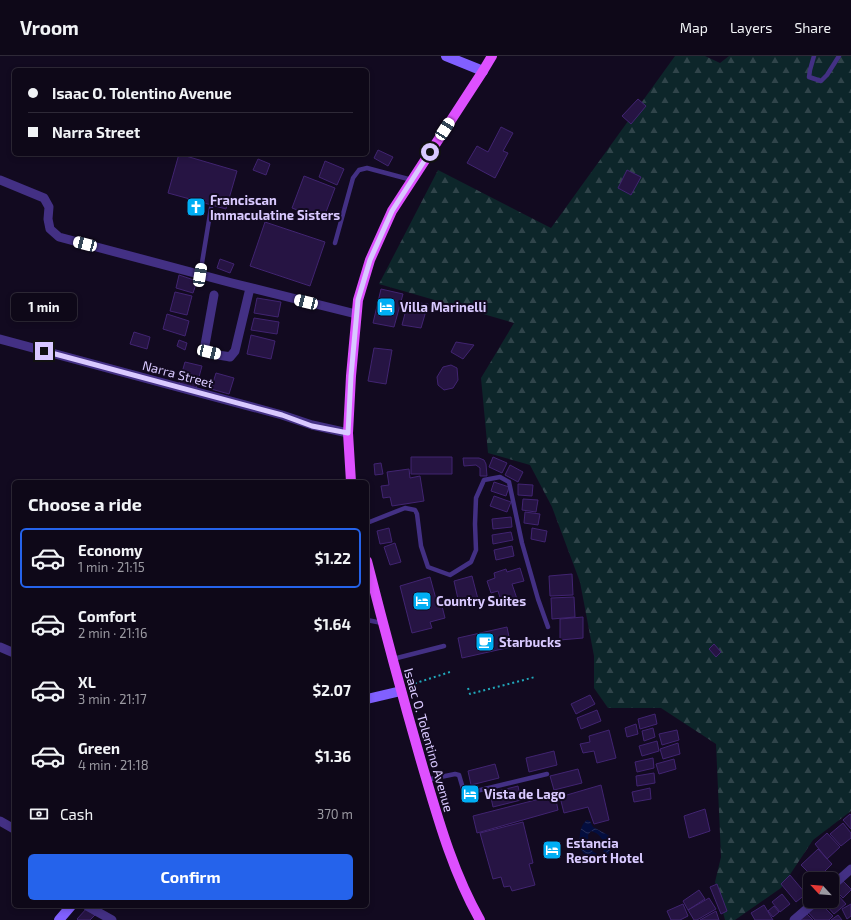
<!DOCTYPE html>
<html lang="en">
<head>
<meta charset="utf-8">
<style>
  :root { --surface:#0e0818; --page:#1c1625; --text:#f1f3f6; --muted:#9b9aa2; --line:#2e2937; --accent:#2563eb }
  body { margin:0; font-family:"Exo 2",sans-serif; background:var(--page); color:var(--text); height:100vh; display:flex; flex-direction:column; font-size:15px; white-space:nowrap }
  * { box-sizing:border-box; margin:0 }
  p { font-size:13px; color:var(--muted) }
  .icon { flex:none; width:22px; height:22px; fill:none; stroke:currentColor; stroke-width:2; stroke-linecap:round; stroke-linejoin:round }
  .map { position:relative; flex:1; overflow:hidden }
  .drawer { position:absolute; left:12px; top:424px; width:357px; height:428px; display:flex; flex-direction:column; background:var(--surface); border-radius:6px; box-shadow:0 2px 6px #0003,0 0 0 1px var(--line) }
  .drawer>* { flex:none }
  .banner { position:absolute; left:12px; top:12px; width:357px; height:88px; border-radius:6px; box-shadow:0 2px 6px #0003,0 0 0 1px var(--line); display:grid; align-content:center; height:88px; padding:0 16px; background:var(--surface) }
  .needle { width:26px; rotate:296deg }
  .tools { position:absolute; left:803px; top:816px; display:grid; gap:8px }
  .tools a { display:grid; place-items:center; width:36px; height:36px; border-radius:6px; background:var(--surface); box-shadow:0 2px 6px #0003,0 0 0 1px var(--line); font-size:20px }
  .end { position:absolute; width:18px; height:18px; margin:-9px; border:5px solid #d9c9ff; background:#111; box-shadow:0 0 0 2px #111 }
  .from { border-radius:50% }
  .bubble { position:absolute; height:28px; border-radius:6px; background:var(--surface); box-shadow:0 2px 6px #0003,0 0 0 1px var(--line); font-size:13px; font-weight:700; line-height:28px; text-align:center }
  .car { position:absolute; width:12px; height:24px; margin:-12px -6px; border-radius:5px; box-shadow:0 0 3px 1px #0007; background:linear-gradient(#fff 24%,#345 0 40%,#fff 0 76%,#345 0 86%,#fff 0) }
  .banner b { display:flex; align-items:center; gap:14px; height:38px; font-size:15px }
  .banner b+b { border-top:1px solid var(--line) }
  .banner i { width:10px; height:10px; background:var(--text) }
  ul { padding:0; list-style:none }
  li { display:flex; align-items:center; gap:12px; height:60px; margin:0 8px 6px; padding:0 8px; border:2px solid transparent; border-radius:6px }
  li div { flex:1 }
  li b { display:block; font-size:15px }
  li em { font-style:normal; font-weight:700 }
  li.active { border-color:var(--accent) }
  li>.icon { width:36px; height:36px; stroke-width:1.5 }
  h2 { padding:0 16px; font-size:18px; line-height:48px }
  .pay { display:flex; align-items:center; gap:10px; height:44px; padding:0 16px; font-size:15px }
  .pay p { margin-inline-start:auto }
  .primary-button { display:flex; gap:8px; margin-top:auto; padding:8px 16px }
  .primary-button a { flex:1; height:46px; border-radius:6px; background:var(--accent); color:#fff; font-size:16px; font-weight:700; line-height:46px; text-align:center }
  header { display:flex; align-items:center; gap:24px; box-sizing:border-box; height:56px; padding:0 20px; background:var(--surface); border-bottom:1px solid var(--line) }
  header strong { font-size:19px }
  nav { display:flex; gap:22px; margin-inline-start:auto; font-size:14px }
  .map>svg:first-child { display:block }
</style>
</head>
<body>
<header>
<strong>Vroom</strong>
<nav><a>Map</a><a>Layers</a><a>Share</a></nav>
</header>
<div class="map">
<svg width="851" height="864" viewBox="0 0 851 864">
  <defs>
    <pattern id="forest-firs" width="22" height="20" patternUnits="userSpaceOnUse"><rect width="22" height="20" fill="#0d262a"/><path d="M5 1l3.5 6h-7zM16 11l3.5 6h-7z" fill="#30444a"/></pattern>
    <pattern id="water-waves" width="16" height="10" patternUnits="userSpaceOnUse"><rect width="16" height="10" fill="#040e3f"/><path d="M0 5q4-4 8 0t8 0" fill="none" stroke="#28305c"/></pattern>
  </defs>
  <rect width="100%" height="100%" fill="#120a20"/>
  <path fill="url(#forest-firs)" d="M675,0H705L720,7L729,0H851V755L813,784L781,832L735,864H725L715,826L721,801L716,688L661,652H608L594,632V600L580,526L552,451L530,409L488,397L481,322L514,267L379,228L438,114L551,172Z"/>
  <path fill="url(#water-waves)" fill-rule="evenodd" d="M587,764L590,765L593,771L608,779L611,782V786L610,796L605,803C599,805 585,801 582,795C578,786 579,769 587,764ZM591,775C611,780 607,813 589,791L588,779Z"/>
  <path fill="#261443" stroke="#412471" d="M638,43L646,50L631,68L622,60Z
    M501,71L513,77L503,95L508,97L495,122L467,107L477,90L488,96Z
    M378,94L393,101L388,110L374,102Z
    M179,98L237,115L226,153L168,137Z
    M258,103L270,108L266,119L253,114Z
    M325,105L344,113L337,129L319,121Z
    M627,114L641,121L631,139L618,132Z
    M304,120L335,132L323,164L292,152Z
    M265,166L325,186L310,230L250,210Z
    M220,203L234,208L230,217L217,212Z
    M179,219L197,225L193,237L176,232Z
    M381,233L403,238L394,271L373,267Z
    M175,236L192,240L187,259L170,255Z
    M257,242L281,246L278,261L254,257Z
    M408,246L428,248L421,272L402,269Z
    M167,258L189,265L185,280L163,273Z
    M254,262L279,266L277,278L251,274Z
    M134,276L150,281L147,293L130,288Z
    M251,279L275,285L271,303L247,298Z
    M179,284L187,287L185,294L177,290Z
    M456,286L474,289L463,303L451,296Z
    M374,292L392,294L386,328L368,325Z
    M185,306L202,310L196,332L179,327Z
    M451,309L457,312L458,324L453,332L444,334L438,329L437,321L443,311Z
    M216,317L234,322L229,338L211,333Z
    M411,401H452V418H411Z
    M493,401L507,407L502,417L489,411Z
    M463,402H479L484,404L486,408L487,420H480V412L476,409L464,410Z
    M381,407L383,418L375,419L374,408Z
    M510,409L523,416L518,426L505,419Z
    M409,413L410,422L420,420L424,445L392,450L390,441L383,442L381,430L389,429L387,416Z
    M494,426L509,431L506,440L491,435Z
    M518,428L533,429L532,440L518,439Z
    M494,440L511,446L507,456L490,450Z
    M523,443L538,444L536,456L522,454Z
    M525,456L540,458L538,469L524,467Z
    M511,461L512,471L493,473L492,463Z
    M389,472L392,486L380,488L377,475Z
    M532,472L547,475L545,486L531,483Z
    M511,476L513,484L493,488L492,479Z
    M395,487L401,506L390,509L384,491Z
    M512,490L514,500L496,504L494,494Z
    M520,512L524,525L512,528L517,543L502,548L498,535L491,537L487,525L495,522L494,517L506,513L507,516Z
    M572,518L573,539L550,540L549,520Z
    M472,520L479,547L460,552L454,525Z
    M430,521L436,543L440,542L445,562L430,566L432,572L412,577L400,530Z
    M574,541L575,561L552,563L551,542Z
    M583,561V582L560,584V563Z
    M507,571L511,591L462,602L458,582Z
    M714,588L721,596L716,601L709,593Z
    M590,639L595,648L576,658L571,648Z
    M597,654L601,665L581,673L577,662Z
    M655,658L657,668L640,673L638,663Z
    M636,668L638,678L627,681L625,672Z
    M653,672L655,681L644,685L642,675Z
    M609,674L616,702L597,707L594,695L583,697L580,688L590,686L589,680Z
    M677,674L679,684L662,689L659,678Z
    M657,685L659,695L642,700L639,690Z
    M678,687L680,698L663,703L660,693Z
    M554,695L557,709L529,716L526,702Z
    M653,702L654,712L637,716L635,706Z
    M674,703L676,713L659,718L656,708Z
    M495,708L499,722L471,729L468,715Z
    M578,713L582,727L554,734L550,720Z
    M654,717L655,727L637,730L636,720Z
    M601,729L609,764L594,768L588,751L564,757L560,741Z
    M518,730L521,744L493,751L490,737Z
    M650,732L651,743L634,746L632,736Z
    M555,739L558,754L477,777L473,760Z
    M705,753L710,775L689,782L684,760Z
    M850,758L851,759V773L843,764Z
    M523,766L533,807L529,808L535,829L512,835L510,830L504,831L501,821L493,823L480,777Z
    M843,767L851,777V782L841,790L830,778Z
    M827,777L840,791L827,803L815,788Z
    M818,793L832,808L817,823H815L801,809Z
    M790,819L806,838L796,846L781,828Z
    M843,825L851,833V834L843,842L834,833Z
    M717,828L727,855L721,858L710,831Z
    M699,834L705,843L688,854L683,845Z
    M782,838L790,848L780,856L772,846Z
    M838,839L846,848L834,858L826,849Z
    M709,842L716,853L697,864H694L688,854Z
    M818,845L833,860L829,864H815L807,855Z
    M683,848L688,860L680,864H671L667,855Z
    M851,848V860L847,863L842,853Z
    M764,849L773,864H755L751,857Z
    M774,850L779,856L773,861L768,855Z
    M87,852L95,859L90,864H78L77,863Z
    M716,855L719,864H700Z
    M805,856L813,864H798Z
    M838,859L842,864H831Z"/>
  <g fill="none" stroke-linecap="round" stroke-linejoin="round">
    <path stroke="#21a8bb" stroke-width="2" stroke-dasharray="2 3" stroke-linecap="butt" d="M410,629L450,616
      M468,632L470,638L535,621"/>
    <path stroke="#433084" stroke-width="4.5" d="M814,0L810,14L809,21L821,25L827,19L839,0
      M335,187L353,122L359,114L367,112L412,124
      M200,219L211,152
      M367,467L405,452L415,454L417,458L421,490L428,511L450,519L471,506L476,494L475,468L476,442L484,424L500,421L509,426L522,487L538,543L548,571
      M367,564L382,567
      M393,603L444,590
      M426,724L455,718L459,719L464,736L468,737L547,718"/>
    <path stroke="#433084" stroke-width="9" d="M0,124L44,142L49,151L48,163L50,173L59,181L232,227L356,258
      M214,239L205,289C207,299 221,299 230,301L235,295L250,232
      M0,283L282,359L312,369L348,377
      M0,591L14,597
      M0,765L14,773
      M832,830L851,813
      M87,850L112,864
      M794,864L816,845"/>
    <path stroke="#8160ff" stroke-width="10" d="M446,0L483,15
      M367,643L401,635
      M59,864L71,850"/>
    <path stroke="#de50ff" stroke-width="10" d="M351,426L348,377L351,320L358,244L370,204L392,155L483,15L492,0
      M367,505C384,572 402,639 421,705C437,759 452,815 480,864"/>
  </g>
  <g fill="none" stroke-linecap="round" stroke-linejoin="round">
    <path stroke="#d9c9ff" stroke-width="5" d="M44,295L282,359L312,370L348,377L351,320L358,244L370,204L392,155L430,96"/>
  </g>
  <defs>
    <symbol id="church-square" viewBox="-11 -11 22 22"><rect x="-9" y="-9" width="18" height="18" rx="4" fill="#00aef4" stroke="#120a20"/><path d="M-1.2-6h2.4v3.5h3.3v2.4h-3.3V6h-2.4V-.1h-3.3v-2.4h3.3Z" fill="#fff"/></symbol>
    <symbol id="hotel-square" viewBox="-11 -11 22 22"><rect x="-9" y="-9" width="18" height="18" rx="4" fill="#00aef4" stroke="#120a20"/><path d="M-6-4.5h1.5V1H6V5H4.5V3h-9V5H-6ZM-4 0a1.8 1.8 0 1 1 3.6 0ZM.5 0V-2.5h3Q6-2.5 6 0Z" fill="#fff"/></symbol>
    <symbol id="cafe-square" viewBox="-11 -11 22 22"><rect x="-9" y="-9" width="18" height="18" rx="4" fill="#00aef4" stroke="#120a20"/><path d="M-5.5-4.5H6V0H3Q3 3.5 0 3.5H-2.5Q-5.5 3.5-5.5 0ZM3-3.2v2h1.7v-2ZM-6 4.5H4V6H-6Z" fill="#fff"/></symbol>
  </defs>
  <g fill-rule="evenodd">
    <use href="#church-square" x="185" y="140" width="22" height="22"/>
    <use href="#hotel-square" x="375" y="240" width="22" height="22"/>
    <use href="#hotel-square" x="411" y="534" width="22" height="22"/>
    <use href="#cafe-square" x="474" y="575" width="22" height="22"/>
    <use href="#hotel-square" x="459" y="727" width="22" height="22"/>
    <use href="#hotel-square" x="541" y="783" width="22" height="22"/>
  </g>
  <g text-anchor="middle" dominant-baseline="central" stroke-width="4" stroke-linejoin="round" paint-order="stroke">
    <g font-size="13" font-weight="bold" fill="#d9c9ff" stroke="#120a20" text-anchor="start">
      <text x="210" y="144">Franciscan<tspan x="210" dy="15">Immaculatine Sisters</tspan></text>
      <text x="400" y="251">Villa Marinelli</text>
      <text x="436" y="545">Country Suites</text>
      <text x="499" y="586">Starbucks</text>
      <text x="484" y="738">Vista de Lago</text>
      <text x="566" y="787">Estancia<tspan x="566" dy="15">Resort Hotel</tspan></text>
    </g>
    <g font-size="13" fill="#d9c9ff" stroke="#120a20">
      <text transform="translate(178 318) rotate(15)">Narra Street</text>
      <text transform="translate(429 684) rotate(74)">Isaac O. Tolentino Avenue</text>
    </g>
  </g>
</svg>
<div class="tools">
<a><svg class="needle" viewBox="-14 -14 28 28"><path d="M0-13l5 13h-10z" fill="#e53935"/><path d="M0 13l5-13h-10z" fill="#9b9aa2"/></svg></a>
</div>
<i class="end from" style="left:430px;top:96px"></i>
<i class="end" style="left:44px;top:295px"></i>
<div class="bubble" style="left:11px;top:237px;width:66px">1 min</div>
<i class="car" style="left:445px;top:73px;rotate:33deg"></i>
<i class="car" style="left:85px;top:188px;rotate:285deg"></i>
<i class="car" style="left:200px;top:219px;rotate:9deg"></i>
<i class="car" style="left:306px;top:246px;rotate:284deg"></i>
<i class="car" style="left:209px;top:296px;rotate:103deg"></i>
<div class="banner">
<b><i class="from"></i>Isaac O. Tolentino Avenue</b>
<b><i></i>Narra Street</b>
</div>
<section class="drawer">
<h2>Choose a ride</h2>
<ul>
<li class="active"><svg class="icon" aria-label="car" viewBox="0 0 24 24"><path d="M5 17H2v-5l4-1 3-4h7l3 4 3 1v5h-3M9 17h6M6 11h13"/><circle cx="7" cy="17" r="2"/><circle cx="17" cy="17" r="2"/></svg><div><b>Economy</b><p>1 min · 21:15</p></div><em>$1.22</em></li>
<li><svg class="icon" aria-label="car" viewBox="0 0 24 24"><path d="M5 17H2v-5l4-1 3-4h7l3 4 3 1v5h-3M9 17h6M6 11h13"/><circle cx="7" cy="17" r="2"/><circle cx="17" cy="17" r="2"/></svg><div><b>Comfort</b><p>2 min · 21:16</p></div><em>$1.64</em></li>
<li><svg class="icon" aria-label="car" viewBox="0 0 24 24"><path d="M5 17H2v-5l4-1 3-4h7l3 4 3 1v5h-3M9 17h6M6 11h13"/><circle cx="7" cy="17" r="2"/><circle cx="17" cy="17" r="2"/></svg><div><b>XL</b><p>3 min · 21:17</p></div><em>$2.07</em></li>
<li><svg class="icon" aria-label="car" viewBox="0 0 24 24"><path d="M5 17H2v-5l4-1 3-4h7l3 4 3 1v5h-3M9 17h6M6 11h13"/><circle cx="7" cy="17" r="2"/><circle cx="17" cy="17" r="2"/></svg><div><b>Green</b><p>4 min · 21:18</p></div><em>$1.36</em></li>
</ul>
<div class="pay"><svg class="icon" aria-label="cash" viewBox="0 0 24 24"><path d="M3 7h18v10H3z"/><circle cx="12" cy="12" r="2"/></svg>Cash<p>370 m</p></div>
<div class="primary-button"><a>Confirm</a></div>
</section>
</div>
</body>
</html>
